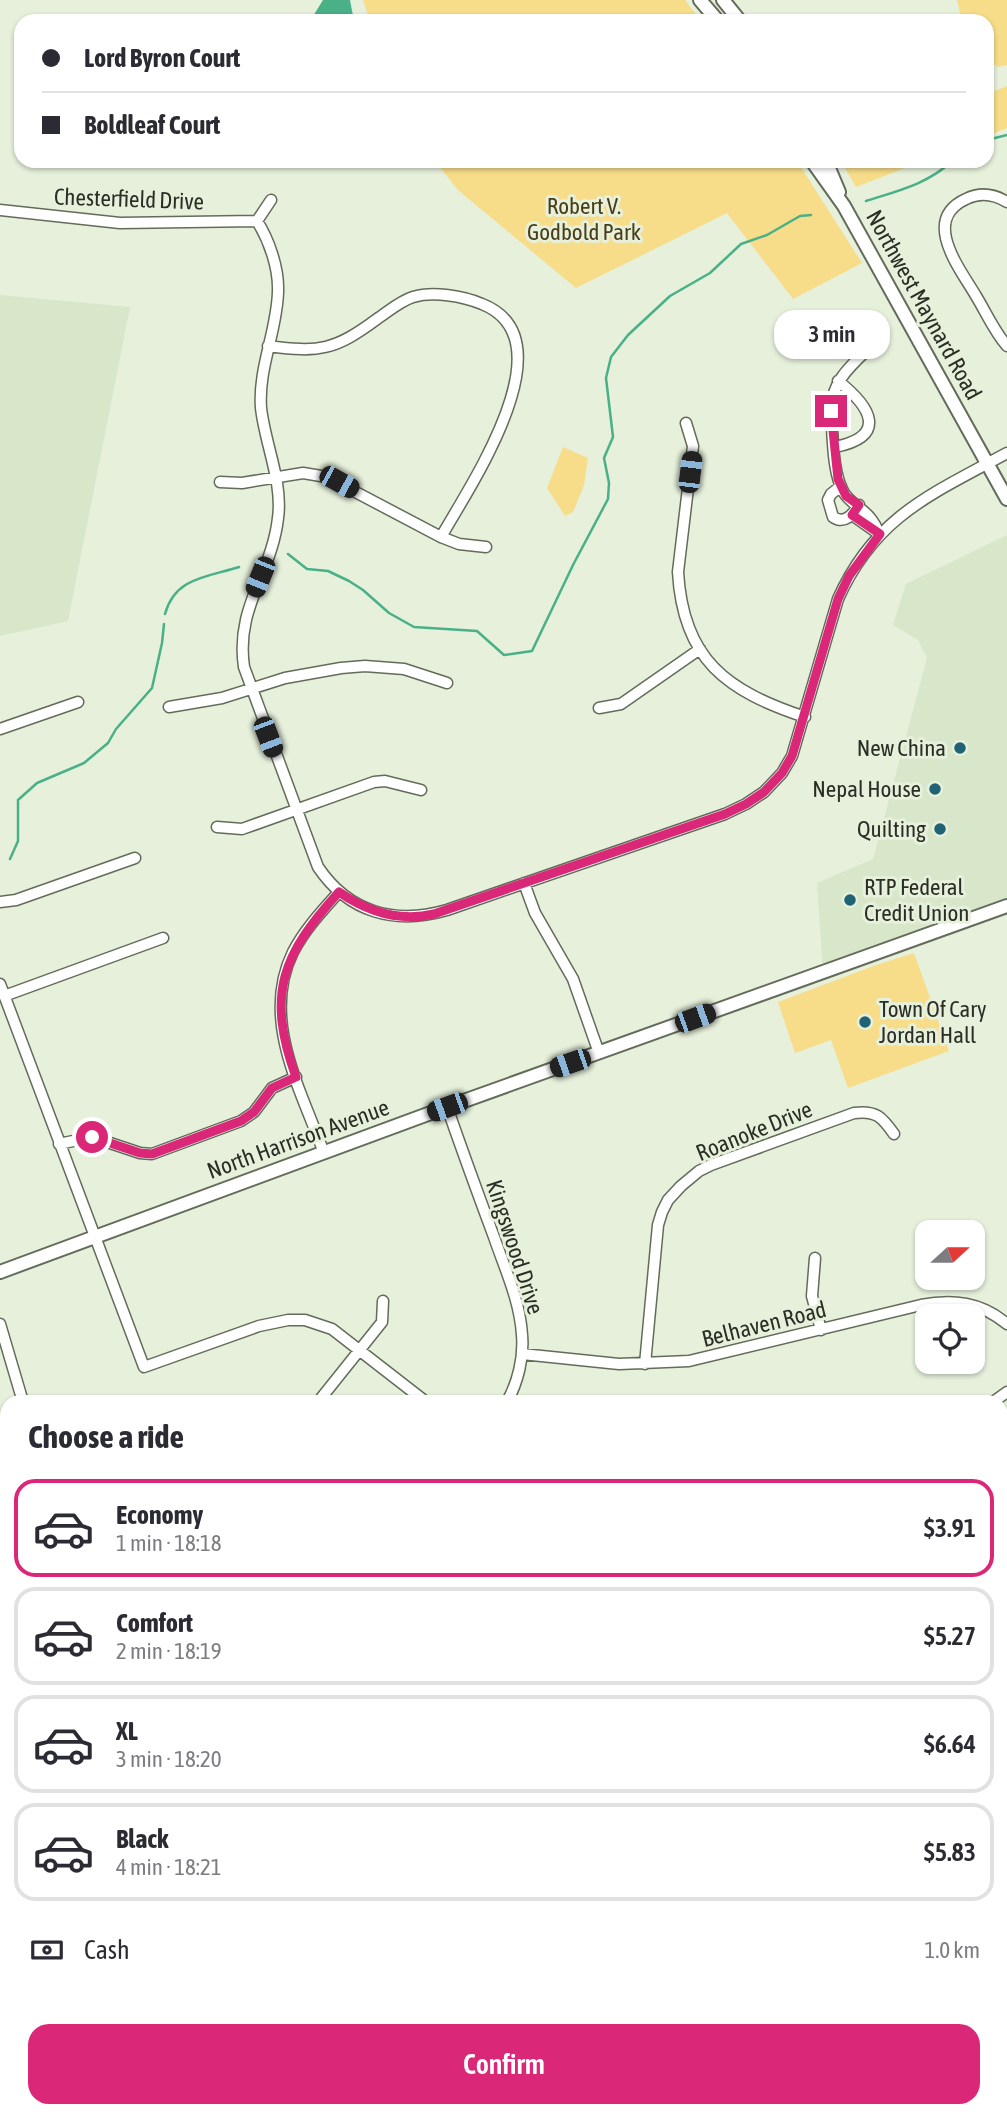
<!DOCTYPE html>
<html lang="en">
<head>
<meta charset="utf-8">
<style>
  :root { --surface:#fff; --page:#f7f7f7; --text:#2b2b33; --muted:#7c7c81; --line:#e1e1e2; --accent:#db2777 }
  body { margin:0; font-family:"Asap Condensed",sans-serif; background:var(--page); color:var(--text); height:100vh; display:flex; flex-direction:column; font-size:26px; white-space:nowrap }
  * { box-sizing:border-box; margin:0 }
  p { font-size:23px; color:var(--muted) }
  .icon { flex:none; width:38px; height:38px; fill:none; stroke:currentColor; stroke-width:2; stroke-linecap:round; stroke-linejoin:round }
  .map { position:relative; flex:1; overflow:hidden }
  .details { position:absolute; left:0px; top:1395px; width:1008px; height:723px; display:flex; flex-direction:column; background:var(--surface); border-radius:21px 21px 0 0; box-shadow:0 2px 5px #0004 }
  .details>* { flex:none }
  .top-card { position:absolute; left:14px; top:14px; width:980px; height:154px; border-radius:21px; box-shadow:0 2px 5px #0004; display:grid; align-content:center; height:154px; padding:0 28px; background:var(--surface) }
  .needle { width:46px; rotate:69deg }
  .tools { position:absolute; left:915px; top:1220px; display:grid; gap:14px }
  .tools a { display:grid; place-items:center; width:70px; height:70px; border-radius:14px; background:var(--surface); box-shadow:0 2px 5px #0004; font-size:35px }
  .end { position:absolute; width:32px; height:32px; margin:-16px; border:9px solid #db2777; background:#fff; box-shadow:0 0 0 4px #fff }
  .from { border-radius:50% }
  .bubble { position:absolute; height:49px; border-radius:21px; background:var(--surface); box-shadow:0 2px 5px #0004; font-size:23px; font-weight:600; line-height:49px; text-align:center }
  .car { position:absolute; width:21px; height:42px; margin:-21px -10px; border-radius:9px; box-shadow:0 0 5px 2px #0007; background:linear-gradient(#222 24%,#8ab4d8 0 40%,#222 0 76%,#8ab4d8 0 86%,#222 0) }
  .top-card b { display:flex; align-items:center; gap:24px; height:66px; font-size:26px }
  .top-card b+b { border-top:2px solid var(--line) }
  .top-card i { width:18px; height:18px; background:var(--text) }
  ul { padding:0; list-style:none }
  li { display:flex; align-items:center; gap:21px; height:98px; margin:0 14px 10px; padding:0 14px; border:4px solid var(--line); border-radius:21px }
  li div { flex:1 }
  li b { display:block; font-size:26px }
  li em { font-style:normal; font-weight:600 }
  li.active { border-color:var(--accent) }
  li>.icon { width:63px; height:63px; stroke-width:1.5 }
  h2 { padding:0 28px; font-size:32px; line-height:84px }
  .pay { display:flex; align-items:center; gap:18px; height:77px; padding:0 28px; font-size:26px }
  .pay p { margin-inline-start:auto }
  .primary-button { display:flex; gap:14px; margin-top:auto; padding:14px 28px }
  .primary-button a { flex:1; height:80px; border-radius:21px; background:var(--accent); color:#fff; font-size:28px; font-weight:600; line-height:80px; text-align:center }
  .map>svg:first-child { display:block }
</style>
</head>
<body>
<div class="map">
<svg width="1007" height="2117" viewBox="0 0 1007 2117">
  <rect width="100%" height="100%" fill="#e6f0db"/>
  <path fill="#d8e6ca" d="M0,295L130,307L68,621L0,636Z
    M1007,535V906L823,971L817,883L873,859L927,658L918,640L893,625L906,584Z
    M7,1717V1784L0,1786V1719Z"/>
  <path fill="#f7dc89" d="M363,0H685L701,21H370Z
    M957,0H1007V65L998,67L987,60V21H962Z
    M1007,86V128L987,136V94Z
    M435,161H797L862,263L793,299L727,213L576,288L458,190Z
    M841,161H923L856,187Z
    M563,447L588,458L584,485L573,512L565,516L547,488Z
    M914,953L949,1051L848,1088L831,1040L795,1053L778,1002L876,965Z"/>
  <path fill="#c4a84f" d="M1001,1500L1007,1518V1750L1001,1752Z"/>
  <path fill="#49b088" d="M323,0H350L354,21H310Z"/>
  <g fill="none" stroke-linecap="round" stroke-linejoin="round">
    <path stroke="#49b088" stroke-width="2.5" d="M987,140L1007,135
      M866,201C897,191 928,184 952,161
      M288,554L307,569L328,571L349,581L363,590L389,613L414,627L477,631L504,655L532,651L573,565L608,499L609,483L604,458L613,437L606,378L611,357L628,335L670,296L710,273L741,244L767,235L800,216L811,215
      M165,614C175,577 208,577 239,567
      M10,859L18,841V800L37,783L84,763L108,743L116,729L152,688L162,643L164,624
      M1001,1727L1007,1724
      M426,2117L437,2110"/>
    <defs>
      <path id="minor" d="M1007,202C994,194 980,192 966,199C920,220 961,270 976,296C987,314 994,331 1007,346
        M0,210L120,223L257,221
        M257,221C269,240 279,268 278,292C277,331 258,368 261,408C265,444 283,482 278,518C272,573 235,607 244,667L318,867C349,913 395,925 447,910L725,814L746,804L764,792L782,773L792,756L838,599C875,516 932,494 1007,453
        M257,221L271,200
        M268,346C320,353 335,350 377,319C389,311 400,301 413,297C433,291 463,296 482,304C571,339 469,487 441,537
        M867,350C848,368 831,384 831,411C833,435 832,473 844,493C854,508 871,510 879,534
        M686,423L693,446L678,572C683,660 727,691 805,717
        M835,447C889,436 870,406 838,381
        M220,482L242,483L303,473L327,477L441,537L459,544L486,547
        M841,486L831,494L828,500L833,517C845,525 853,514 859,505
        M852,515L879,534
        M169,707L222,698L285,678L341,668L365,666L404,669L447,683
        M599,708L621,704L700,649
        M0,729L78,702
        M217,827L242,829L374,782L385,781L421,790
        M524,883L535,913L573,979L599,1053
        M0,902L16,900L135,858
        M0,984L144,1367L259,1326L288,1320H305L332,1329L426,1402
        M4,996L163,938
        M447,1107C462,1150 478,1194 494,1237C505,1269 520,1301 522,1335C524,1357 518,1382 507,1402
        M59,1144L92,1137L140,1153L152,1154L241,1121L254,1112L272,1088L296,1077
        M324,1153C301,1090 260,1019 293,952C305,929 322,911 339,892
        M815,1258L812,1296L821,1330
        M0,1324L23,1402
        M522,1354L619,1364L689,1361L921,1305C953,1299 981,1302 1007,1324
        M645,1364L658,1225L662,1212L668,1200L681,1186L699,1171L711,1165L854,1113C876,1110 882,1117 894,1134
        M318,1402L382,1322L383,1301
        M993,1402L1007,1392
        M0,1523L7,1520
        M0,1794L7,1791
        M1001,1893H1007
        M1001,2033L1007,2031
        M590,2110L591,2117
        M799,2110L800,2117
        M162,2117L166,2110
        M515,2117L547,2110"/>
      <path id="major" d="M700,0L718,21
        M723,0L740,21
        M812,161L844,206L1007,499
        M826,161L839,192
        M0,1272L447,1107L1007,906
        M0,2073L7,2082
        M29,2110L34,2117"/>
    </defs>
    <use href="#minor" stroke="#636c5a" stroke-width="13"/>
    <use href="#major" stroke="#636c5a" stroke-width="16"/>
    <use href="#minor" stroke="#fff" stroke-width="10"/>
    <use href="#major" stroke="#fff" stroke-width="12"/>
  </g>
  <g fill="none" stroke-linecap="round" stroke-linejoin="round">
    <path stroke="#db2777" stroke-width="9" d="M92,1137L140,1153L152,1154L241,1121L254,1112L272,1088L296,1077C266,994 282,955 339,892C368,912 399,922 434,914L725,814L746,804L764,792L782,773L792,756L838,599L849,576L880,534L852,515L859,505L846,496L838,479L831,411"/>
  </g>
  <g fill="#1f6375" stroke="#e6f0db" stroke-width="2.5">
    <circle cx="960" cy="748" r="7"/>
    <circle cx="935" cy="789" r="7"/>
    <circle cx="940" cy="829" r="7"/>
    <circle cx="850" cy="900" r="7"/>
    <circle cx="865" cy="1022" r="7"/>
  </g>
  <g text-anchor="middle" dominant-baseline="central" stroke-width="6" stroke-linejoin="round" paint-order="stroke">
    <g font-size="23" fill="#2a2e26" stroke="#e6f0db">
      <text transform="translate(129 199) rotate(2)">Chesterfield Drive</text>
      <text transform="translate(924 305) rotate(61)">Northwest Maynard Road</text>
      <text transform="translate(754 1131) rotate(-22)">Roanoke Drive</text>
      <text transform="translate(298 1139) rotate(-20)">North Harrison Avenue</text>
      <text transform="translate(515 1247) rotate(72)">Kingswood Drive</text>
      <text transform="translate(764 1324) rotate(-14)">Belhaven Road</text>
    </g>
    <g font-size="23" fill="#493d17" stroke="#e6f0db">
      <text x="584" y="206">Robert V.<tspan x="584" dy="26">Godbold Park</tspan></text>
    </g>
    <g font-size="23" fill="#2a2e26" stroke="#e6f0db" text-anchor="end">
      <text x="946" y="748">New China</text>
      <text x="921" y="789">Nepal House</text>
      <text x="926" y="829">Quilting</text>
      <text x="864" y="887" text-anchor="start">RTP Federal<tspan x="864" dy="26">Credit Union</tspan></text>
      <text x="879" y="1009" text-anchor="start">Town Of Cary<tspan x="879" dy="26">Jordan Hall</tspan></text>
    </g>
  </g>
</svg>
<div class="tools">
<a><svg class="needle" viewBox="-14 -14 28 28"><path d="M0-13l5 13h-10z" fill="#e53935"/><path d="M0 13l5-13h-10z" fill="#7c7c81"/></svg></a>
<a><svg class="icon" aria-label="locate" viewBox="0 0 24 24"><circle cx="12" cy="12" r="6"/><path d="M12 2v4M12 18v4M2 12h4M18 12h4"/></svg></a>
</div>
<i class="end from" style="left:92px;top:1137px"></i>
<i class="end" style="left:831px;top:411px"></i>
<div class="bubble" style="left:774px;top:310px;width:116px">3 min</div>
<i class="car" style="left:690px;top:472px;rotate:7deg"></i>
<i class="car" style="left:339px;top:482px;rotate:119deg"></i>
<i class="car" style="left:260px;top:577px;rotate:202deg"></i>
<i class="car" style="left:268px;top:737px;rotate:159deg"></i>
<i class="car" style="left:695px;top:1018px;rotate:70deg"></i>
<i class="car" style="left:570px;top:1063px;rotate:251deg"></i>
<i class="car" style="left:447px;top:1107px;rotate:250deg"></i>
<div class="top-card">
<b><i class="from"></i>Lord Byron Court</b>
<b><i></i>Boldleaf Court</b>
</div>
<section class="details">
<h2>Choose a ride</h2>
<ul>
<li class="active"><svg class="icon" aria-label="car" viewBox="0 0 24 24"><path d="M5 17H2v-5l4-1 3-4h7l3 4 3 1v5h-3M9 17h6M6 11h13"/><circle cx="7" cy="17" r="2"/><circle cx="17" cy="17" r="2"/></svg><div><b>Economy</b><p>1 min · 18:18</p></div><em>$3.91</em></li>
<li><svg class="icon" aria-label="car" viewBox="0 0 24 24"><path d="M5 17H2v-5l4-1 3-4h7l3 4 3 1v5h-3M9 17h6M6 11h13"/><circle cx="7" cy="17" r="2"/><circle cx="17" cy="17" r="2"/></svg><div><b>Comfort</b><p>2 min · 18:19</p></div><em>$5.27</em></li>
<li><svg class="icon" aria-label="car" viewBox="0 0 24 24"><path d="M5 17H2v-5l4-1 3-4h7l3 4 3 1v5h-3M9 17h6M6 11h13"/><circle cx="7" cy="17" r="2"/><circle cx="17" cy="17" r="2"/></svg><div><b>XL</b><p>3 min · 18:20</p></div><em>$6.64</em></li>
<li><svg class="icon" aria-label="car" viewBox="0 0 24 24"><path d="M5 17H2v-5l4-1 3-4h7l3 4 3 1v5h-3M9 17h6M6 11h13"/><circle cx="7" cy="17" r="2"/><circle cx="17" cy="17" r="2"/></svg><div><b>Black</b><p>4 min · 18:21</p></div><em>$5.83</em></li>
</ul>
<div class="pay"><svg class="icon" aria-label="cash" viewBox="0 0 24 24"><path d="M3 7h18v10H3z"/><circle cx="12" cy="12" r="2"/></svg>Cash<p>1.0 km</p></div>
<div class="primary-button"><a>Confirm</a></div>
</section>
</div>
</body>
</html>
